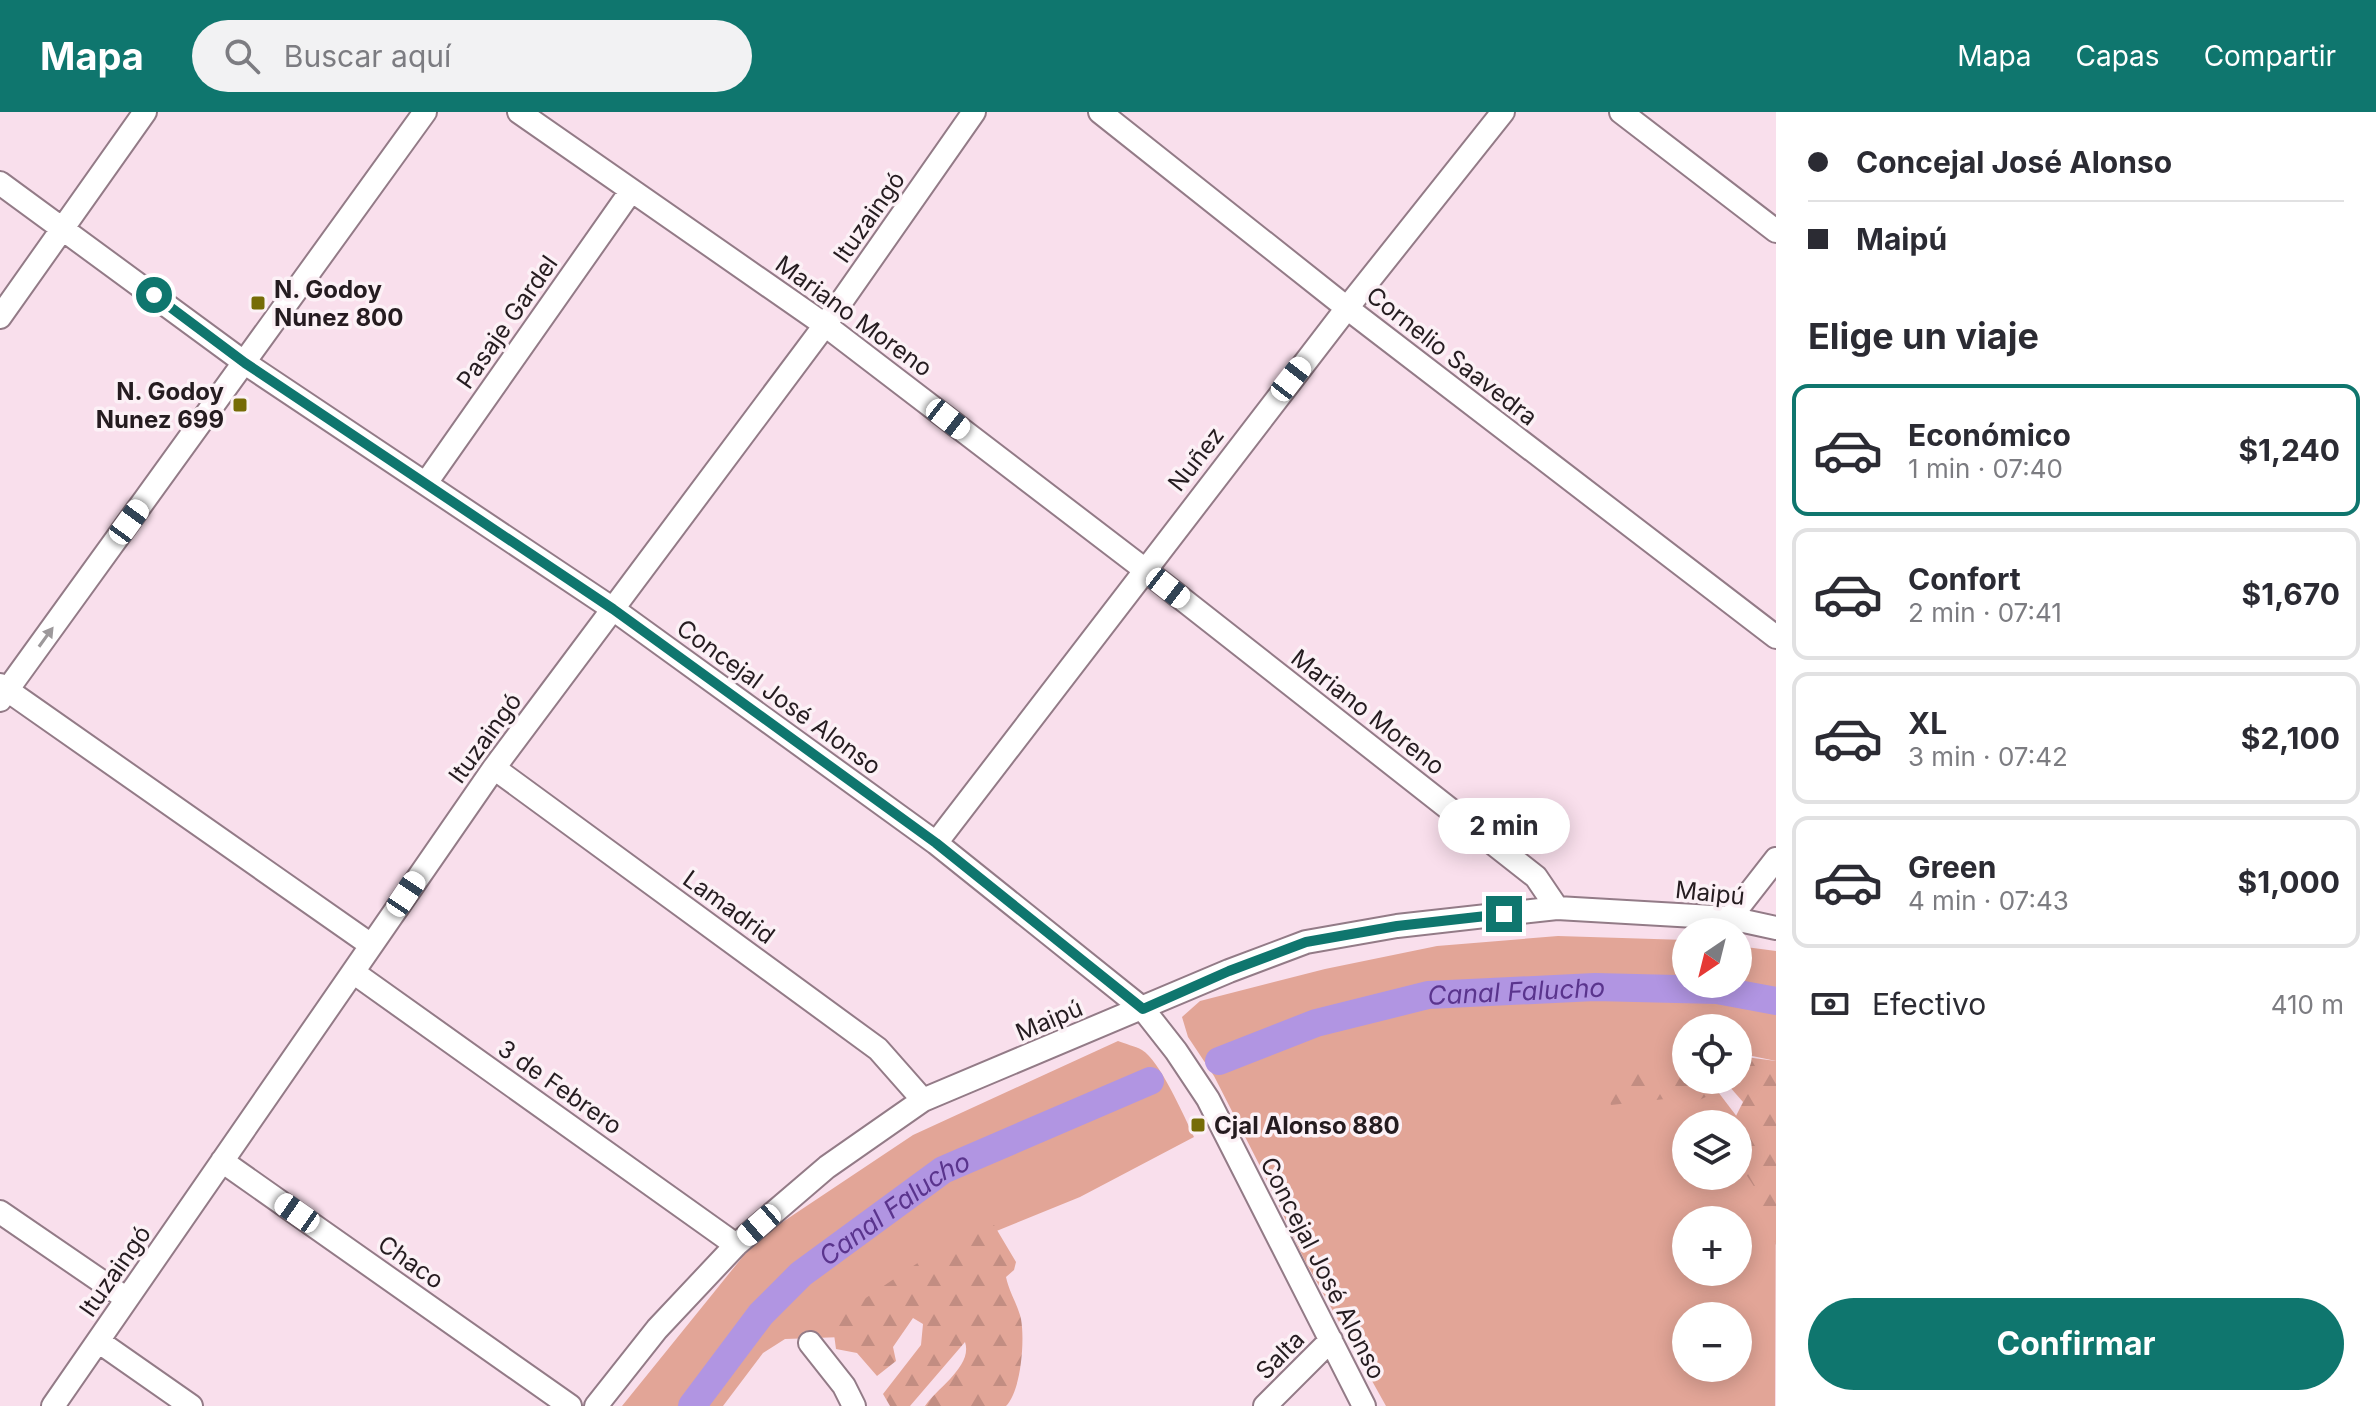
<!DOCTYPE html>
<html lang="es">
<head>
<meta charset="utf-8">
<style>
  :root { --surface:#fff; --page:#f2f2f3; --text:#2b2b33; --muted:#7c7c81; --line:#e1e1e2; --accent:#0f766e }
  body { margin:0; font-family:Inter,sans-serif; background:var(--page); color:var(--text); height:100vh; display:flex; flex-direction:column; font-size:30px; white-space:nowrap }
  * { box-sizing:border-box; margin:0 }
  p { font-size:26px; color:var(--muted) }
  .icon { flex:none; width:44px; height:44px; fill:none; stroke:currentColor; stroke-width:2; stroke-linecap:round; stroke-linejoin:round }
  .map { position:relative; flex:1; overflow:hidden }
  .details { display:flex; flex-direction:column; background:var(--surface); width:600px }
  .details>* { flex:none }
  .top-card { display:grid; align-content:center; height:176px; padding:0 32px; background:var(--surface) }
  .needle { width:52px; rotate:215deg }
  .buttons { position:absolute; left:1672px; top:806px; display:grid; gap:16px }
  .buttons a { display:grid; place-items:center; width:80px; height:80px; border-radius:50%; background:var(--surface); box-shadow:0 4px 20px #0003; font-size:40px }
  .end { position:absolute; width:36px; height:36px; margin:-18px; border:10px solid #0f766e; background:#fff; box-shadow:0 0 0 4px #fff }
  .from { border-radius:50% }
  .bubble { position:absolute; height:56px; border-radius:28px; background:var(--surface); box-shadow:0 4px 20px #0003; font-size:26px; font-weight:700; line-height:56px; text-align:center }
  .car { position:absolute; width:24px; height:48px; margin:-24px -12px; border-radius:10px; box-shadow:0 0 6px 2px #0007; background:linear-gradient(#fff 24%,#345 0 40%,#fff 0 76%,#345 0 86%,#fff 0) }
  .top-card b { display:flex; align-items:center; gap:28px; height:76px; font-size:30px }
  .top-card b+b { border-top:2px solid var(--line) }
  .top-card i { width:20px; height:20px; background:var(--text) }
  ul { padding:0; list-style:none }
  li { display:flex; align-items:center; gap:24px; height:132px; margin:0 16px 12px; padding:0 16px; border:4px solid var(--line); border-radius:16px }
  li div { flex:1 }
  li b { display:block; font-size:30px }
  li em { font-style:normal; font-weight:700 }
  li.current { border-color:var(--accent) }
  li>.icon { width:72px; height:72px; stroke-width:1.5 }
  h2 { padding:0 32px; font-size:36px; line-height:96px }
  .pay { display:flex; align-items:center; gap:20px; height:88px; padding:0 32px; font-size:30px }
  .pay p { margin-inline-start:auto }
  .cta { display:flex; gap:16px; margin-top:auto; padding:16px 32px }
  .cta a { flex:1; height:92px; border-radius:48px; background:var(--accent); color:#fff; font-size:32px; font-weight:700; line-height:92px; text-align:center }
  header { display:flex; align-items:center; gap:48px; box-sizing:border-box; height:112px; padding:0 40px; background:var(--accent); color:#fff }
  header strong { font-size:38px }
  nav { display:flex; gap:44px; margin-inline-start:auto; font-size:28px }
  .search { width:560px; height:72px; background:var(--page); display:flex; align-items:center; gap:20px; box-sizing:border-box; padding:0 28px; border-radius:44px; color:var(--muted); font-size:30px }
  main { display:flex; flex:1; min-height:0 }
  .map>svg:first-child { display:block }
</style>
</head>
<body>
<header>
<strong>Mapa</strong>
<div class="search"><svg class="icon" aria-label="search" viewBox="0 0 24 24"><circle cx="10" cy="10" r="6"/><path d="M15 15l6 6"/></svg>Buscar aquí</div>
<nav><a>Mapa</a><a>Capas</a><a>Compartir</a></nav>
</header>
<main>
<div class="map">
<svg width="1776" height="1294" viewBox="0 0 1776 1294">
  <defs>
    <pattern id="forest-firs" width="22" height="20" patternUnits="userSpaceOnUse" patternTransform="scale(2)"><rect width="22" height="20" fill="#e2a597"/><path d="M5 1l3.5 6h-7zM16 11l3.5 6h-7z" fill="#c28d82"/></pattern>
  </defs>
  <rect width="100%" height="100%" fill="#f9dfec"/>
  <path fill="#e2a597" fill-rule="evenodd" d="M1558,824L1686,828V872H1738V834L1776,839V949L1738,941V916H1686V934H1683L1686,938V968H1709L1776,1056L1775,1294H1386L1304,1147L1261,1056L1214,964L1188,925L1182,905L1200,889L1325,857L1437,834ZM1686,1012H1738V1064H1686ZM1686,1108H1738V1160H1686ZM1686,1204H1738V1256H1686Z
    M1118,929C1125,932 1135,934 1142,938C1160,949 1184,1004 1194,1025L1080,1085L967,1131L843,1225L785,1227L763,1241L723,1294H622L757,1127L913,1023Z"/>
  <path fill="url(#forest-firs)" d="M1738,944L1776,949V1133L1757,1079L1738,1050V1012H1732L1743,990L1729,974L1693,991L1665,987L1611,993L1604,973L1618,959L1686,952V968H1738Z
    M994,1113L1016,1150L1014,1158L1006,1165C1009,1180 1018,1193 1021,1207C1025,1229 1021,1279 1006,1294H925C937,1276 973,1254 965,1230L910,1294H890L883,1282L921,1233L923,1212L913,1206L893,1235L896,1249L877,1264L857,1241L836,1237L833,1215L848,1198L928,1144L959,1130L975,1119Z"/>
  <g fill="none" stroke-linecap="round" stroke-linejoin="round">
    <g stroke="#b195e2" stroke-width="28">
      <path id="s1" d="M1219,949L1316,911L1428,883L1595,875L1717,878L1776,889"/>
      <path id="s2" d="M692,1294L761,1202L801,1162L943,1058L1150,969"/>
    </g>
    <defs>
      <path id="street" d="M519,0L825,213L1144,457L1536,765L1557,796
        M1100,0L1347,196L1776,525
        M1621,0L1776,119
        M0,71L245,251L613,497L936,731L1143,897L1176,939L1208,987L1364,1294
        M0,205L145,0
        M426,371L631,79
        M0,573L371,833
        M0,588L425,0
        M494,656L878,937L923,988
        M936,731L1347,196L1503,0
        M1730,806L1776,747
        M353,860L736,1133
        M222,1049L570,1294
        M0,1100L127,1187
        M98,1229L191,1294
        M810,1231L844,1274L854,1294
        M53,1294L494,656L825,213L974,0
        M596,1294L657,1217L736,1133L827,1055L923,988L1229,859L1306,830L1397,814L1557,796L1730,806L1776,816
        M1265,1294L1331,1228"/>
    </defs>
    <use href="#street" stroke="#937b87" stroke-width="26"/>
    <use href="#street" stroke="#fff" stroke-width="22"/>
  </g>
  <defs><path id="oneway-solid" d="M-6-.8H1V-3.2L6.5 0L1 3.2V.8H-6Z" transform="scale(2)"/></defs>
  <use fill="#9d999b" href="#oneway-solid" transform="translate(46 525) rotate(-54)"/>
  <g fill="none" stroke-linecap="round" stroke-linejoin="round">
    <path stroke="#0f766e" stroke-width="10" d="M154,183L245,251L613,497L936,731L1143,897L1229,859L1306,830L1397,814L1504,802"/>
  </g>
  <g fill="#766c07" stroke="#fcf1f6" stroke-width="3">
    <rect x="250" y="183" width="16" height="16" rx="4"/>
    <rect x="232" y="285" width="16" height="16" rx="4"/>
    <rect x="1190" y="1005" width="16" height="16" rx="4"/>
  </g>
  <g text-anchor="middle" dominant-baseline="central" stroke-width="7" stroke-linejoin="round" paint-order="stroke">
    <g font-size="24" fill="#251c20" stroke="#fcf1f6">
      <text transform="translate(869 105) rotate(-55)">Ituzaingó</text>
      <text transform="translate(854 204) rotate(36)">Mariano Moreno</text>
      <text transform="translate(507 210) rotate(-55)">Pasaje Gardel</text>
      <text transform="translate(1452 244) rotate(38)">Cornelio Saavedra</text>
      <text transform="translate(1196 347) rotate(-52)">Nuñez</text>
      <text transform="translate(779 585) rotate(36)">Concejal José Alonso</text>
      <text transform="translate(1368 600) rotate(38)">Mariano Moreno</text>
      <text transform="translate(485 626) rotate(-54)">Ituzaingó</text>
      <text transform="translate(1710 781) rotate(6)">Maipú</text>
      <text transform="translate(729 795) rotate(36)">Lamadrid</text>
      <text transform="translate(1049 908) rotate(-23)">Maipú</text>
      <text transform="translate(560 975) rotate(35)">3 de Febrero</text>
      <text transform="translate(411 1150) rotate(35)">Chaco</text>
      <text transform="translate(1323 1156) rotate(63)">Concejal José Alonso</text>
      <text transform="translate(115 1159) rotate(-55)">Ituzaingó</text>
      <text transform="translate(1280 1243) rotate(-45)">Salta</text>
    </g>
    <g font-size="24" font-weight="bold" fill="#251c20" stroke="#fcf1f6" text-anchor="start">
      <text x="274" y="177">N. Godoy<tspan x="274" dy="28">Nunez 800</tspan></text>
      <text x="224" y="279" text-anchor="end">N. Godoy<tspan x="224" dy="28">Nunez 699</tspan></text>
      <text x="1214" y="1013">Cjal Alonso 880</text>
    </g>
    <g font-size="26" font-style="italic" fill="#5a348d" stroke="#fcf1f6">
      <text stroke="none"><textPath href="#s1" startOffset="308">Canal Falucho</textPath></text>
      <text stroke="none"><textPath href="#s2" startOffset="286">Canal Falucho</textPath></text>
    </g>
  </g>
</svg>
<div class="buttons">
<a><svg class="needle" viewBox="-14 -14 28 28"><path d="M0-13l5 13h-10z" fill="#e53935"/><path d="M0 13l5-13h-10z" fill="#7c7c81"/></svg></a>
<a><svg class="icon" aria-label="locate" viewBox="0 0 24 24"><circle cx="12" cy="12" r="6"/><path d="M12 2v4M12 18v4M2 12h4M18 12h4"/></svg></a>
<a><svg class="icon" aria-label="layers" viewBox="0 0 24 24"><path d="M12 4l9 5-9 5-9-5zM3 14l9 5 9-5"/></svg></a>
<a>+</a>
<a>−</a>
</div>
<i class="end from" style="left:154px;top:183px"></i>
<i class="end" style="left:1504px;top:802px"></i>
<div class="bubble" style="left:1438px;top:686px;width:132px">2 min</div>
<i class="car" style="left:1291px;top:267px;rotate:38deg"></i>
<i class="car" style="left:948px;top:307px;rotate:128deg"></i>
<i class="car" style="left:129px;top:410px;rotate:36deg"></i>
<i class="car" style="left:1168px;top:476px;rotate:128deg"></i>
<i class="car" style="left:406px;top:782px;rotate:34deg"></i>
<i class="car" style="left:297px;top:1101px;rotate:305deg"></i>
<i class="car" style="left:759px;top:1113px;rotate:229deg"></i>
</div>
<section class="details">
<div class="top-card">
<b><i class="from"></i>Concejal José Alonso</b>
<b><i></i>Maipú</b>
</div>
<h2>Elige un viaje</h2>
<ul>
<li class="current"><svg class="icon" aria-label="car" viewBox="0 0 24 24"><path d="M5 17H2v-5l4-1 3-4h7l3 4 3 1v5h-3M9 17h6M6 11h13"/><circle cx="7" cy="17" r="2"/><circle cx="17" cy="17" r="2"/></svg><div><b>Económico</b><p>1 min · 07:40</p></div><em>$1,240</em></li>
<li><svg class="icon" aria-label="car" viewBox="0 0 24 24"><path d="M5 17H2v-5l4-1 3-4h7l3 4 3 1v5h-3M9 17h6M6 11h13"/><circle cx="7" cy="17" r="2"/><circle cx="17" cy="17" r="2"/></svg><div><b>Confort</b><p>2 min · 07:41</p></div><em>$1,670</em></li>
<li><svg class="icon" aria-label="car" viewBox="0 0 24 24"><path d="M5 17H2v-5l4-1 3-4h7l3 4 3 1v5h-3M9 17h6M6 11h13"/><circle cx="7" cy="17" r="2"/><circle cx="17" cy="17" r="2"/></svg><div><b>XL</b><p>3 min · 07:42</p></div><em>$2,100</em></li>
<li><svg class="icon" aria-label="car" viewBox="0 0 24 24"><path d="M5 17H2v-5l4-1 3-4h7l3 4 3 1v5h-3M9 17h6M6 11h13"/><circle cx="7" cy="17" r="2"/><circle cx="17" cy="17" r="2"/></svg><div><b>Green</b><p>4 min · 07:43</p></div><em>$1,000</em></li>
</ul>
<div class="pay"><svg class="icon" aria-label="cash" viewBox="0 0 24 24"><path d="M3 7h18v10H3z"/><circle cx="12" cy="12" r="2"/></svg>Efectivo<p>410 m</p></div>
<div class="cta"><a>Confirmar</a></div>
</section>
</main>
</body>
</html>
